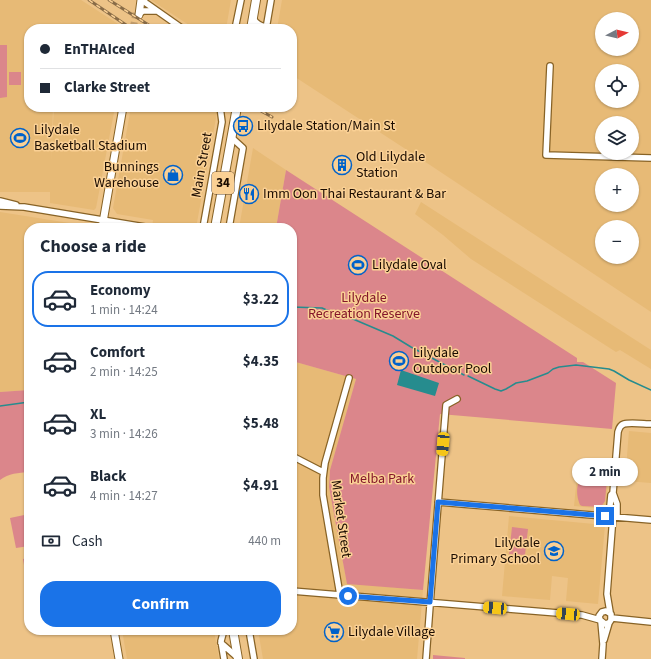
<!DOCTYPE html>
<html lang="en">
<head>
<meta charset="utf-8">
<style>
  :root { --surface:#fff; --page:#f6f6f7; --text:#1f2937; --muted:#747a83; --line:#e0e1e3; --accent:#1a73e8 }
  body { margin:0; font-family:"Source Sans 3",sans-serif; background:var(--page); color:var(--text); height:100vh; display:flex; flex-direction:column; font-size:15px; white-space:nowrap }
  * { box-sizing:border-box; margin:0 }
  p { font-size:13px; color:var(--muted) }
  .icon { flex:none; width:22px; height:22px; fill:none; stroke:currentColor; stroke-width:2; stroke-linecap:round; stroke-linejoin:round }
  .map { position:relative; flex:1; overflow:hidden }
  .side { position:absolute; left:24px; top:223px; width:273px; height:412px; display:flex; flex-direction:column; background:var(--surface); border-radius:16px; box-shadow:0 1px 3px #0004 }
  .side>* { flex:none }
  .hud { position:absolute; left:24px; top:24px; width:273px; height:88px; border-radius:16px; box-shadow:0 1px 3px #0004; display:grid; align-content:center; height:88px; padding:0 16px; background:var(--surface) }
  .needle { width:26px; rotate:83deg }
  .controls { position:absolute; left:595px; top:12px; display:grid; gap:8px }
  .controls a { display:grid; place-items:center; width:44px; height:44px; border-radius:50%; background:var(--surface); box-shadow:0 1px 3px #0004; font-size:20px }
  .end { position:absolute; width:18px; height:18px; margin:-9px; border:5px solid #1a73e8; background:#fff; box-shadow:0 0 0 2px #fff }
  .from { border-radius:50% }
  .bubble { position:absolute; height:28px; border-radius:14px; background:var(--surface); box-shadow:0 1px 3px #0004; font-size:13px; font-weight:700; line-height:28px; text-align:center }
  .car { position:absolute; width:12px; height:24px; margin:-12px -6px; border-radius:5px; box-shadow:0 0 3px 1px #0007; background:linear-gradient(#f5c518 24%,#345 0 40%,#f5c518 0 76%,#345 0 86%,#f5c518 0) }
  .hud b { display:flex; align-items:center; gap:14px; height:38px; font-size:15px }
  .hud b+b { border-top:1px solid var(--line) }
  .hud i { width:10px; height:10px; background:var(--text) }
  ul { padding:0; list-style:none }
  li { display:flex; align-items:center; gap:12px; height:56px; margin:0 8px 6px; padding:0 8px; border:2px solid transparent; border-radius:16px }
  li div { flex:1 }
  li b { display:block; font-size:15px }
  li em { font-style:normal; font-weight:700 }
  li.selected { border-color:var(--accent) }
  li>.icon { width:36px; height:36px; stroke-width:1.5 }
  h2 { padding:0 16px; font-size:18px; line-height:48px }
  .pay { display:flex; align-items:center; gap:10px; height:44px; padding:0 16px; font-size:15px }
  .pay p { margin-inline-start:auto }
  .button { display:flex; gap:8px; margin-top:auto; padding:8px 16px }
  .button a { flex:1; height:46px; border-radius:16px; background:var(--accent); color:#fff; font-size:16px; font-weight:700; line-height:46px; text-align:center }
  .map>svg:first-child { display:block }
</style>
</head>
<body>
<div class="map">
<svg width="651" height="659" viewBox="0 0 651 659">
  <rect width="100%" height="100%" fill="#edc387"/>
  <path fill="#e7ba76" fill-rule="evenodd" d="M0,0H81L126,29H84L56,24L55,29H29V107H53L51,162L54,107H115L96,208L94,210L50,203V192H0Z
    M151,0H231L226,29H195Z
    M282,0H651V312L430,165L292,75V29H277ZM602,19H632V49H602ZM602,71H632V101H602ZM602,123H632V153H602ZM602,175H632V205H602ZM602,227H632V257H602Z
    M131,107H218L196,228H152L153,220L117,214L113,208Z
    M253,148L286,170L276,228H239Z
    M421,202L651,350V369L620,350L616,352L471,259L443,235L415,214Z
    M0,212L101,228H29V390L0,392Z
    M292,361L356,379L330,470L329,487L347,583L423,590L417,659H263L258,630H292Z
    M629,431L651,433V483L625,481Z
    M578,466L609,468L606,509L574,506Z
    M509,516L605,525L598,604L566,601L568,578L552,576L550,600L502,596Z
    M122,630H214L219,659H127Z"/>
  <path fill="#db868b" d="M0,45H7V97L0,98Z
    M9,72H21V85H9Z
    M286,170L577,358V362H583L616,383L612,429L440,414L423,590L347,584L329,487L330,470L356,379L292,361V228H276Z
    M29,390V472C18,473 9,473 0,480V392Z
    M592,470L601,471L607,480L605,501L601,507L582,506L580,505C574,491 577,474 592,470Z
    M29,514V546L16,548L10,518Z
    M512,527L528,529L525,555L509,554Z
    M29,558V588L28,589L23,559Z
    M433,655L465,658V659H433Z"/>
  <path fill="#268c8e" d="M401,370L439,383L435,396L397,385Z"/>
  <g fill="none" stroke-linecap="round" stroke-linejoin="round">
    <path stroke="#268c8e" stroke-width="1.5" d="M292,307L322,308L336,314L353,319L393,336L411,347L464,375
      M468,376L495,389L501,391L506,389L516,383L527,381L548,373L553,369L559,367L576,365L609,369L614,371L629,380L651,390
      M0,406L29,402"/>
    <path stroke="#c39e6c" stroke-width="7" stroke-dasharray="7 3.5" stroke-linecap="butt" d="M133,29L136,13"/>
    <defs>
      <path id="minor" d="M143,0L146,3L183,29
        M139,14L143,11H156
        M253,18C256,24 260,26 266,27
        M235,29L241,0
        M266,29L271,0
        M550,66L546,155L651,158
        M0,201L16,205
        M0,206L24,207L151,228
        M203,228L222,122L220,107
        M229,228L243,148L232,138
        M292,456L323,472
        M613,493L617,504V517
        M438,502L651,520
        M609,516L611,495L613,493L618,432C619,428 620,425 624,424C629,422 645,424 651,424
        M292,591L582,615L600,620L605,624L609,623L611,620V614L606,611L602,612L599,616L600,620
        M340,595L323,495V478L325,463L349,378
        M610,612L607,594L613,516
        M612,618L651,622
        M601,622L603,644L602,659
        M224,630L221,641L224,659
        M249,630L254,659
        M604,640L609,623
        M221,643L237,657
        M426,659L431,592L446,405L457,399"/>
      <path id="major" d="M139,15L141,0
        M102,228L123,107
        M114,630L119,659"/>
      <path id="highway" d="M251,29L256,0
        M215,228L237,107
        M233,630L238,659"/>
    </defs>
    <use href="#minor" stroke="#886326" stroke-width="8"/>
    <use href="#major" stroke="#886326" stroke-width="9"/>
    <use href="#highway" stroke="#886326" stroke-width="10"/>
    <use href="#minor" stroke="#fff" stroke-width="5.5"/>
    <use href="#major" stroke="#fff" stroke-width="7"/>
    <use href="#highway" stroke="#fff" stroke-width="8"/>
    <defs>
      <path id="rail" d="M89,0L132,29
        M109,0L155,29
        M254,107L272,117
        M275,107L278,109"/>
    </defs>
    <use href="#rail" stroke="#896c47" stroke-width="3"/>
    <use href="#rail" stroke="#fad094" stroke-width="1.5" stroke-dasharray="4.5" stroke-linecap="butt"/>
  </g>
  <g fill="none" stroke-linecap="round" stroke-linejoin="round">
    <path stroke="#1a73e8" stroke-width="5" d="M348,596L430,602L438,502L605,516"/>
  </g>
  <defs>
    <symbol id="bus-ring" viewBox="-11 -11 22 22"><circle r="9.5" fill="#fad094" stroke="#0062ca" stroke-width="1.5"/><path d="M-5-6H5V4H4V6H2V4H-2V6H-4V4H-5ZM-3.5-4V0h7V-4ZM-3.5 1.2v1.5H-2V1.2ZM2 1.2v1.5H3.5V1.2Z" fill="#0062ca"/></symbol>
    <symbol id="stadium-ring" viewBox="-11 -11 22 22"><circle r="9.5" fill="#fad094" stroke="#0062ca" stroke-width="1.5"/><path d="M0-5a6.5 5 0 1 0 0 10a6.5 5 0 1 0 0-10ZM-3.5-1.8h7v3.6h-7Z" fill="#0062ca"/></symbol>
    <symbol id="building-ring" viewBox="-11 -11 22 22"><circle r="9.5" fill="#fad094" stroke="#0062ca" stroke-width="1.5"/><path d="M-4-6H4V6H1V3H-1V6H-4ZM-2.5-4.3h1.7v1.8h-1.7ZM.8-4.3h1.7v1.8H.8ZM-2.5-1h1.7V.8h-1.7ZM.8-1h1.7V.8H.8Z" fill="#0062ca"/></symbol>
    <symbol id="shop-ring" viewBox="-11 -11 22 22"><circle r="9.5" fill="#fad094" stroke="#0062ca" stroke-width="1.5"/><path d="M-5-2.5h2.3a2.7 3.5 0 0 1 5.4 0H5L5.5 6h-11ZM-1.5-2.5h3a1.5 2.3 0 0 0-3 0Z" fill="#0062ca"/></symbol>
    <symbol id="restaurant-ring" viewBox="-11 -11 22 22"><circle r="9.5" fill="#fad094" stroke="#0062ca" stroke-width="1.5"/><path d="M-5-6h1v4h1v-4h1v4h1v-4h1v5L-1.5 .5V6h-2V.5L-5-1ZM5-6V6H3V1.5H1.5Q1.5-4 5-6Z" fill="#0062ca"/></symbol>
    <symbol id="school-ring" viewBox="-11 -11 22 22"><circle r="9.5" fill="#fad094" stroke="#0062ca" stroke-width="1.5"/><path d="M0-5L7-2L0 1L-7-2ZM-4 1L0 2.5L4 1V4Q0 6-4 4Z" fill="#0062ca"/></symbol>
    <symbol id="supermarket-ring" viewBox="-11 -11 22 22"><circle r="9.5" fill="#fad094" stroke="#0062ca" stroke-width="1.5"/><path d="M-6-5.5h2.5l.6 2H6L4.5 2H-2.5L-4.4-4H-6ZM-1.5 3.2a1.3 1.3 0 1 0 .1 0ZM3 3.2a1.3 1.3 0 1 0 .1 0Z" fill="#0062ca"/></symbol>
  </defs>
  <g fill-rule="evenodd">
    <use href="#bus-ring" x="232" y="115" width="22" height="22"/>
    <use href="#stadium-ring" x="9" y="127" width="22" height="22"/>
    <use href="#building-ring" x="331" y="154" width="22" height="22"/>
    <use href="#shop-ring" x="162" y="164" width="22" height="22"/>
    <use href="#restaurant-ring" x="238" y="183" width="22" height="22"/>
    <use href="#stadium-ring" x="347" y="254" width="22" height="22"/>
    <use href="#stadium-ring" x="388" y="350" width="22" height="22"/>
    <use href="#school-ring" x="543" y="540" width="22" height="22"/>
    <use href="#supermarket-ring" x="323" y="621" width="22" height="22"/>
  </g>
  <g text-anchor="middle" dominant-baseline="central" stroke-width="3" stroke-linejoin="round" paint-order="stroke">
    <rect fill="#fad094" stroke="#5e472c" stroke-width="1" x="212" y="172" width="22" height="22" rx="3"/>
    <g font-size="13" font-weight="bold" fill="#1b0c00">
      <text x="223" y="183">34</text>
    </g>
    <g font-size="14" fill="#1b0c00" stroke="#fad094" text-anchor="start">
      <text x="257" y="126">Lilydale Station/Main St</text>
      <text x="34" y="130">Lilydale<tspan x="34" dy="16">Basketball Stadium</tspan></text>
      <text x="356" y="157">Old Lilydale<tspan x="356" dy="16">Station</tspan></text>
      <text x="159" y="167" text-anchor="end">Bunnings<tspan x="159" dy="16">Warehouse</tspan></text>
      <text x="263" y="194">Imm Oon Thai Restaurant &amp; Bar</text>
      <text x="372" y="265">Lilydale Oval</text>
      <text x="413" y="353">Lilydale<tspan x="413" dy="16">Outdoor Pool</tspan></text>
      <text x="540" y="543" text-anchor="end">Lilydale<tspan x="540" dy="16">Primary School</tspan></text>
      <text x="348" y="632">Lilydale Village</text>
    </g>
    <g font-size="14" fill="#1b0c00" stroke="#fad094">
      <text transform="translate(202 165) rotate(-80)">Main Street</text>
      <text transform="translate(341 519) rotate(82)">Market Street</text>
    </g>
    <g font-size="14" fill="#84162b" stroke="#fad094">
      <text x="364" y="298">Lilydale<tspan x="364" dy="16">Recreation Reserve</tspan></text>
      <text x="382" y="479">Melba Park</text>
    </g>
  </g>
</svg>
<div class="controls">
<a><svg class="needle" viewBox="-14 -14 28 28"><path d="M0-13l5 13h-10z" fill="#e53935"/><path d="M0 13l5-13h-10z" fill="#747a83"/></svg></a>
<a><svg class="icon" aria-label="locate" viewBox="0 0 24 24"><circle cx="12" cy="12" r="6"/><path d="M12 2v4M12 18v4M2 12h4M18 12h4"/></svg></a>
<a><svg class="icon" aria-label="layers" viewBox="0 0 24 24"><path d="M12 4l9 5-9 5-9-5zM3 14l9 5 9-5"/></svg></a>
<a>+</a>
<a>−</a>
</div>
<i class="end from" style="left:348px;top:596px"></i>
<i class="end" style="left:605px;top:516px"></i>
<div class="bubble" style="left:572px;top:458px;width:66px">2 min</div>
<i class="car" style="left:443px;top:444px;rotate:185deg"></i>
<i class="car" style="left:495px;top:608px;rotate:275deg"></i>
<i class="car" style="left:568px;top:614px;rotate:275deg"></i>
<div class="hud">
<b><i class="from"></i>EnTHAIced</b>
<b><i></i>Clarke Street</b>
</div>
<section class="side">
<h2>Choose a ride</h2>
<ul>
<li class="selected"><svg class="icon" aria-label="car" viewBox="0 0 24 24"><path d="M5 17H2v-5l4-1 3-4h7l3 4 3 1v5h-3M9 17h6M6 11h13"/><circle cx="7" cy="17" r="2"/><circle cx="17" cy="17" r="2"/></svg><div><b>Economy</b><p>1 min · 14:24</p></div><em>$3.22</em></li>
<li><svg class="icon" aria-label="car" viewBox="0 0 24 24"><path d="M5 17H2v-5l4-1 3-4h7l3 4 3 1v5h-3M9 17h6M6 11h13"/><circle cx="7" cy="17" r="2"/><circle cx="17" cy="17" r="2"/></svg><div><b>Comfort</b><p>2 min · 14:25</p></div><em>$4.35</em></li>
<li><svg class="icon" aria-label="car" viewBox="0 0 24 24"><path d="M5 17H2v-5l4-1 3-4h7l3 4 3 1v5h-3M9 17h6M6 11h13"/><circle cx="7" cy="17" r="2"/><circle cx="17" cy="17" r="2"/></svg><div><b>XL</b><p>3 min · 14:26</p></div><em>$5.48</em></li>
<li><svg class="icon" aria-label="car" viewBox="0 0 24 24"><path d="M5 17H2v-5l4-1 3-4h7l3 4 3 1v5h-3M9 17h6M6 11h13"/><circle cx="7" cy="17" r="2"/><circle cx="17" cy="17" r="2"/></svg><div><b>Black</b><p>4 min · 14:27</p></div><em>$4.91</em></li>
</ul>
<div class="pay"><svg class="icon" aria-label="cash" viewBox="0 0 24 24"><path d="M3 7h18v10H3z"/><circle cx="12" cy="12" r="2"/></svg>Cash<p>440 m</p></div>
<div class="button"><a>Confirm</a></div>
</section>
</div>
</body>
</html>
